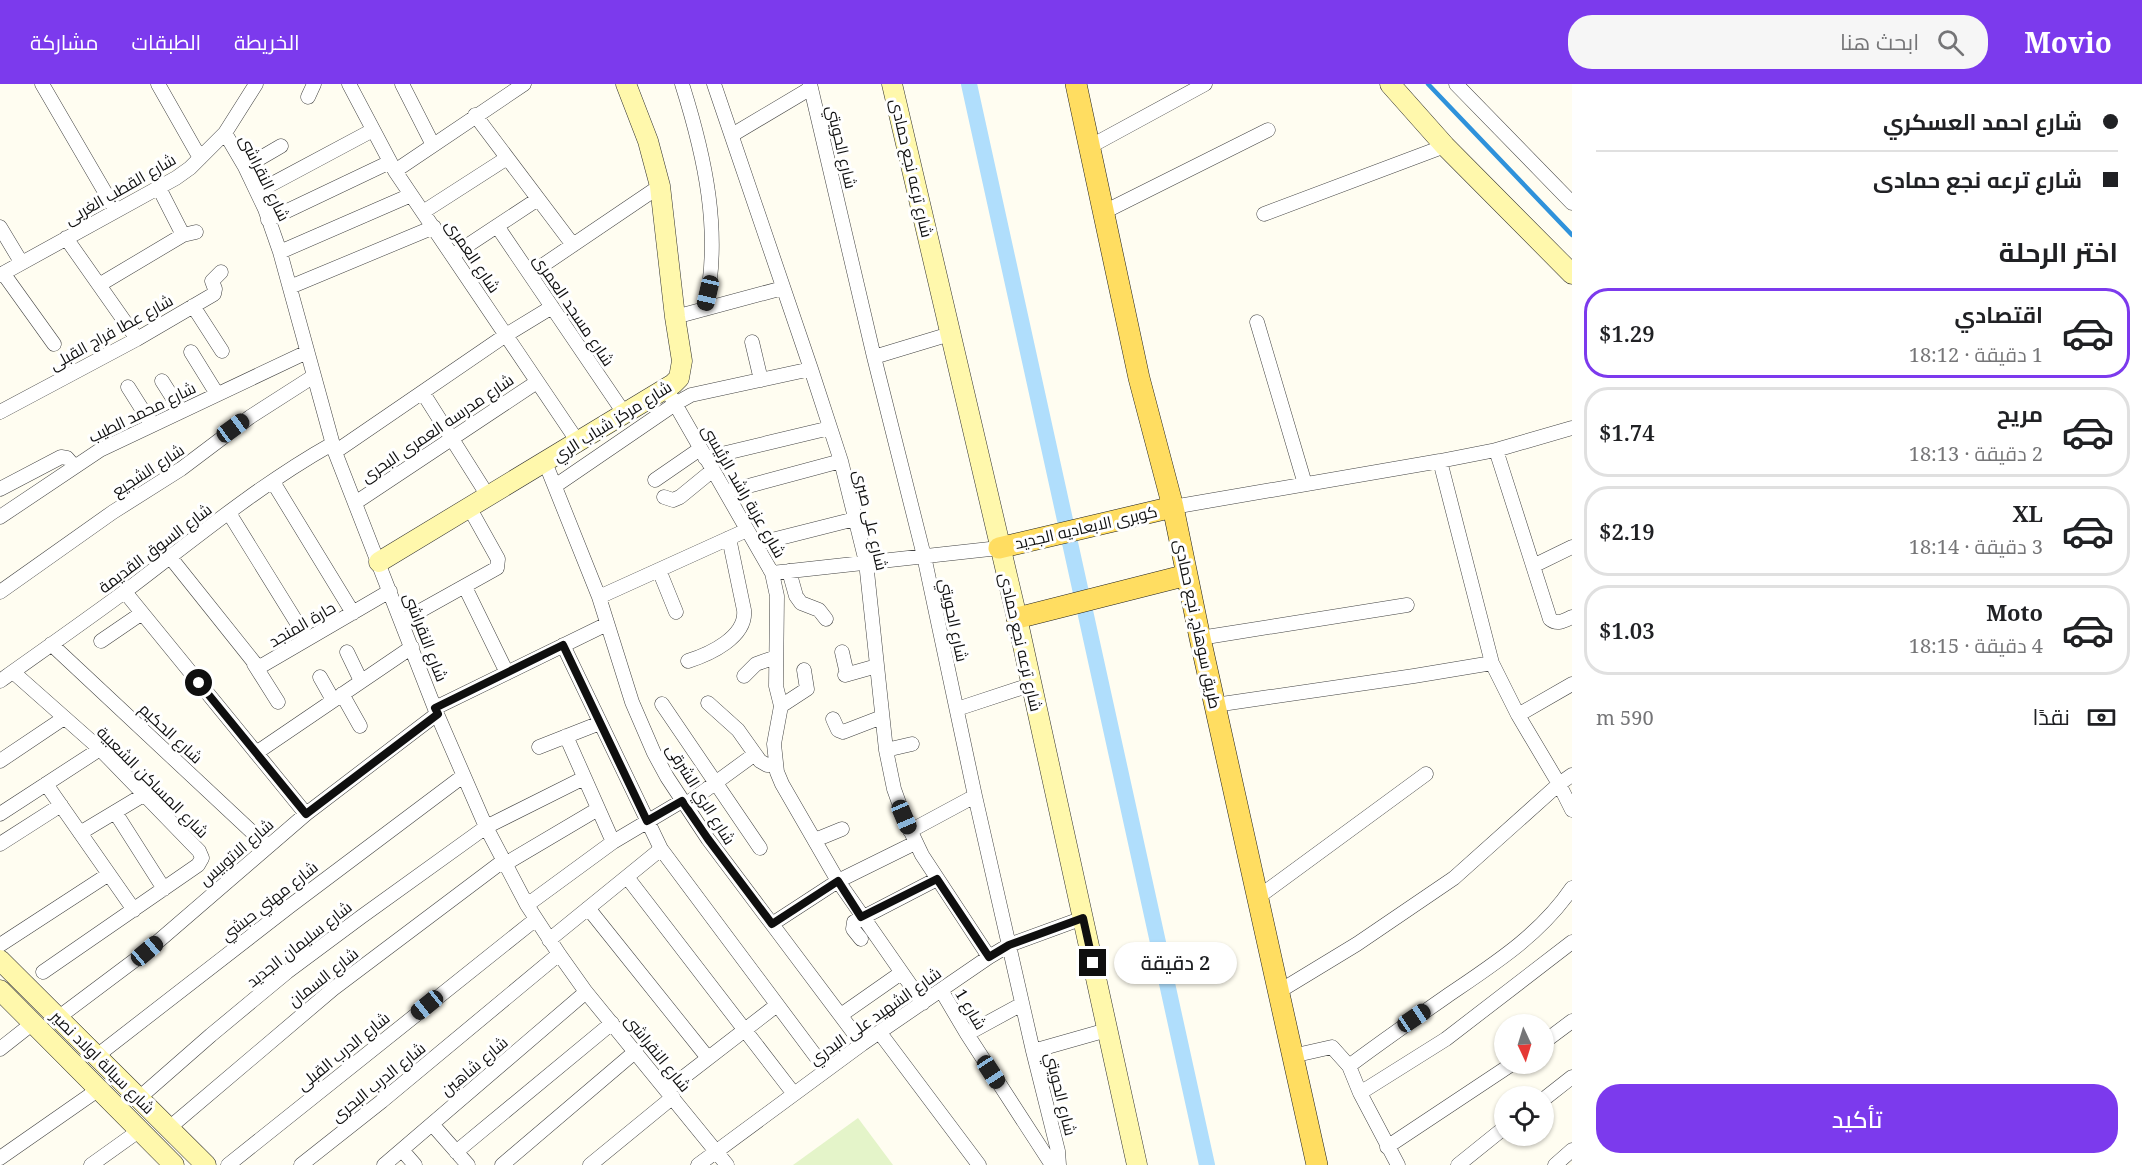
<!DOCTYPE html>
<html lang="ar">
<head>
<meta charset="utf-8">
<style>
  :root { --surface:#fff; --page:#f6f6f6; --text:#202124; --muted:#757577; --line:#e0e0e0; --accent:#7c3aed }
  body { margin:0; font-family:"Noto Serif",Cairo,serif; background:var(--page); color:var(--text); direction:rtl; height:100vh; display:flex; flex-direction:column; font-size:22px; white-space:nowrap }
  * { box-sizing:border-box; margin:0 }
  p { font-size:20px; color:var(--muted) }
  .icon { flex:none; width:33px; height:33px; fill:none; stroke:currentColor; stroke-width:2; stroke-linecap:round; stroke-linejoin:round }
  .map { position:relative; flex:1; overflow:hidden; direction:ltr }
  .details { display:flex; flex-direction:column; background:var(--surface); width:570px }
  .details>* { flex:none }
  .guide { display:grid; align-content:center; height:132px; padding:0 24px; background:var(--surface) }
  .needle { width:39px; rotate:176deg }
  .fabs { position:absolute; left:1494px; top:930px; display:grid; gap:12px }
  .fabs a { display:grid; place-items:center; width:60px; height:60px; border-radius:50%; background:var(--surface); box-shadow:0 2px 4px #0004; font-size:30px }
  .end { position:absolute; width:27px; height:27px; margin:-14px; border:8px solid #0f0f0f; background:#fff; box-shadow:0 0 0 3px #fff }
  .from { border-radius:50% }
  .bubble { position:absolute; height:42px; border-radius:21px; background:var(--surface); box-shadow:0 2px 4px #0004; font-size:20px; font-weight:600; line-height:42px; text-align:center; direction:rtl }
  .car { position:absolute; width:18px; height:36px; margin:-18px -9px; border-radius:8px; box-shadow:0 0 4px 2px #0007; background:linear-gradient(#222 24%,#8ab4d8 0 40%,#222 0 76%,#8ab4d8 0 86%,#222 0) }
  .guide b { display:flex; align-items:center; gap:21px; height:57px; font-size:22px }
  .guide b+b { border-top:2px solid var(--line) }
  .guide i { width:15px; height:15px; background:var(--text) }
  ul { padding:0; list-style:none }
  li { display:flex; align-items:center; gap:18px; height:90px; margin:0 12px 9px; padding:0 12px; border:3px solid var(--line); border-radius:24px }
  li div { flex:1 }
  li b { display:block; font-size:22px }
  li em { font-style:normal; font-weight:600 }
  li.selected { border-color:var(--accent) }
  li>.icon { width:54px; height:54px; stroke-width:1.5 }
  h2 { padding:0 24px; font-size:27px; line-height:72px }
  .pay { display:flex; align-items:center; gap:15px; height:66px; padding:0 24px; font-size:22px }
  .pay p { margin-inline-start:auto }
  .primary-button { display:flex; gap:12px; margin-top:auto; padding:12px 24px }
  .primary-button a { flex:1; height:69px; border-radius:24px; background:var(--accent); color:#fff; font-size:24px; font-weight:600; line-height:69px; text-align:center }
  header { display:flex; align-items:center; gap:36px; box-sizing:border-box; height:84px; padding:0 30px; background:var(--accent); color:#fff }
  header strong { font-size:28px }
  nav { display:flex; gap:33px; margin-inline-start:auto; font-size:21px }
  .search { width:420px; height:54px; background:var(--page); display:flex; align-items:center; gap:15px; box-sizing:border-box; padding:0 21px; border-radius:24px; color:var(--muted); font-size:22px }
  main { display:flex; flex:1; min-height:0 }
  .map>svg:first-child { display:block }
</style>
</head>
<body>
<header>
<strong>Movio</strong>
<div class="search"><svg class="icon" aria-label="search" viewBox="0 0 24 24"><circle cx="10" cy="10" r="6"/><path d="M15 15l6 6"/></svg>ابحث هنا</div>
<nav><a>الخريطة</a><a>الطبقات</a><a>مشاركة</a></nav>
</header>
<main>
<section class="details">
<div class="guide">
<b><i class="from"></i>شارع احمد العسكري</b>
<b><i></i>شارع ترعه نجع حمادى</b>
</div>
<h2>اختر الرحلة</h2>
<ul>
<li class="selected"><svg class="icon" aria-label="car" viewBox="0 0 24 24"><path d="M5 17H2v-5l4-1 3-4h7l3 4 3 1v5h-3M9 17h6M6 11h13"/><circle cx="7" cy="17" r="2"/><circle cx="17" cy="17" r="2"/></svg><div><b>اقتصادي</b><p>1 دقيقة · 18:12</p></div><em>$1.29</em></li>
<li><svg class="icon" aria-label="car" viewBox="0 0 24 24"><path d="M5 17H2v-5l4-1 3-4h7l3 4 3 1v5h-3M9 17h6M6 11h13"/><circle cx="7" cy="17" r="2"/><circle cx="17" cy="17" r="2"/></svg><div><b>مريح</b><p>2 دقيقة · 18:13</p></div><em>$1.74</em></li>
<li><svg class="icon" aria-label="car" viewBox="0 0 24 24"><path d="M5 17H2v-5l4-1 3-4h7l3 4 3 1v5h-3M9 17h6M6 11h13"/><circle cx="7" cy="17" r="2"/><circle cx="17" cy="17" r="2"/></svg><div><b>XL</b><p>3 دقيقة · 18:14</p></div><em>$2.19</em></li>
<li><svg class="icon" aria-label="car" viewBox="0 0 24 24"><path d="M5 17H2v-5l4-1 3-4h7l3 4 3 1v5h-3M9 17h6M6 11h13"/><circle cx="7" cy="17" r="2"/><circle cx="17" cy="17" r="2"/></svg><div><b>Moto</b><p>4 دقيقة · 18:15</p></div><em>$1.03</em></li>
</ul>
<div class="pay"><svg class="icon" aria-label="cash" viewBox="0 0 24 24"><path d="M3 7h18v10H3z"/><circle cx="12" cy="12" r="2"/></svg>نقدًا<p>590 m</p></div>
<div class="primary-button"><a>تأكيد</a></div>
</section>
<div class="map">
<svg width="1572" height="1081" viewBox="0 0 1572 1081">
  <rect width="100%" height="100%" fill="#fffdf1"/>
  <path fill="#e4f4c9" d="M858,1034L893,1081H793Z"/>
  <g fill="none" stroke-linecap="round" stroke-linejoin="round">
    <path stroke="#2f92db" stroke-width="4.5" d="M1428,0L1572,151"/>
    <path stroke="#b0defc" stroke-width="16" d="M969,0L1207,1081"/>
    <defs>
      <path id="street" d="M42,0L116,127
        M158,0L200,74
        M349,0L395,87L578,358
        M402,0L433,61
        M682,0C705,73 722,149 705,225
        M714,0L811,285L841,377L866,478L886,666L894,705L904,733L922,771L989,873
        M810,0L874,273L924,472L975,712L1033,967L1058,1067L1059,1081
        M1456,0L1572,119
        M308,13L314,0
        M475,31L573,161
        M225,49L245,83L265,125L280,168L335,368L437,630L486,743L527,821L559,870L586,908L727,1081
        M732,51L811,4
        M1091,62L1205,0
        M245,83L281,62
        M395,87L524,0
        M159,104L183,151
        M257,108L373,46
        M423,128L507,74
        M1104,128L1268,46
        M1264,130L1445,62
        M268,136L390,78
        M497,142L624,329
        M0,143L21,178
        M66,154L137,255
        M280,168L411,111
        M453,171L538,115
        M3,189L54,260
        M530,190L660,102
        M0,191L176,94L190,84L225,49L256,0
        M99,201L183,151L196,148
        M290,203L434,143
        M193,222L222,267
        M675,233L783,204
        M1257,238L1305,400
        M752,258L761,296
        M191,268L217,310
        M874,273L950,250
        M162,297L181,327
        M128,303L152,341
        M666,304L772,489L777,512L776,602L781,622L774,660L777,688L782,700L838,797L923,919
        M423,309L488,412
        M0,328L137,255L214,210L215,205L212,197L221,188
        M1496,366L1550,535C1557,541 1564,537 1572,533
        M335,368L506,251L552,223
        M705,374L830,344
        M1440,377L1492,579L1518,631L1559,700L1572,726
        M545,378L599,513L632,618L654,669L667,693L708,755L862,960
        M655,396L700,365
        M273,398L353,529
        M555,402L675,320L691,311L811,285
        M0,405L61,373L67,374L74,382
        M726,408L841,377
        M664,413L673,416L680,413L713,386
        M355,419L537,298
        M1173,423L1440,377L1496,366L1572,344
        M229,429L307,555
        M0,433L100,366L307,268
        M756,460L855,435
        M170,473L257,582L263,581L390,507
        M1533,482L1572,463
        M659,486L676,528
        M789,487L796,512L801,519L819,526L826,535
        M772,489L999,464
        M465,503L507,589
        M0,508L113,428L181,385L250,333L314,292
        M125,508L306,730
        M599,513L747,446
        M402,537L497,484L498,475L469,423
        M1200,554L1407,521
        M101,557L142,529
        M51,560L267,762
        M563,561L661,765L826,986
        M347,568L361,597
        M842,568L847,590
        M688,577C710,570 747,553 744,526L729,454
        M254,580L278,618
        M13,588L100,665L199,767L202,774L198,781L43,888
        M845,591L877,582
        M744,592L756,580L776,573
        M320,593L333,616
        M0,597C42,567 85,537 127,506C193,456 259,401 332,360
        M342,610L360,642
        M708,619L738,646L760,677L767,681H776
        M662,620L760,764
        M1215,621L1414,592L1492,579
        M781,622L807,605L804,586
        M435,624L607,540
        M957,625L1030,601
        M1518,631L1572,600
        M833,635L838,646L843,648L882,633
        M566,652L613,758
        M539,663L600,639
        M886,666L912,660
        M256,669L412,563
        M0,677L64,634
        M46,700L134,826
        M685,721L755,670
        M115,728L164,805
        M0,730L100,665
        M910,747L975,712
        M80,749L145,710
        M815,756L842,745
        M0,760L61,721
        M505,780L598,725
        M627,793L794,1010
        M1257,814L1426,690
        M527,821L613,758L682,717
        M588,824L708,974
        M772,840L838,797L915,759
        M861,855L853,845L854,838L937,795
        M549,856L661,765
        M0,861L109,790
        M941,906L967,950L1052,1081
        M1278,908L1357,860L1454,794L1559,700L1572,691
        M841,931L901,889
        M59,933L147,867L306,730L437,630
        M880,949L979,1081
        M967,950L1022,920
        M1544,958L1572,937
        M0,965L33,939
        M1033,967L1107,946
        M98,971L290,822L463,692
        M1292,972L1332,963L1349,982C1381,958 1414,935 1447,912C1494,880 1540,851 1572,804
        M1349,982L1360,1009L1398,1081
        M667,1006L777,921
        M1360,1009L1446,955L1572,858
        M139,1014L211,951L287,888L361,833L486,743L584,694
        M1544,1015L1572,993
        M432,1040L468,1081
        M169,1044L333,905L503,777
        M1387,1063L1512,980
        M402,1066L415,1081
        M456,1068L612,939
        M0,1074L99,1005
        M91,1081L140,1046
        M228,1081L536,835
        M301,1081L382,1017L559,870
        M384,1081L586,908
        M502,1081L636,967
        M590,1081L673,1013
        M698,1081L862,960L989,873L1009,861L1083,834
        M1458,1081L1504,1044
        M1555,1081L1572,1066"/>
      <path id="secondary" d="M892,0L1017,534L1137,1081
        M1390,0L1445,62L1572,190
        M379,478L673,300L679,294L682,277L675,233L660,102L648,57L626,0
        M0,876L206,1081
        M0,906L174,1081"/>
      <path id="primary" d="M1076,0L1139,294L1173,423L1200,554L1317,1081
        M999,464L1173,423
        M1017,534L1187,491"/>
    </defs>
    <use href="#street" stroke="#424242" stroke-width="15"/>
    <use href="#secondary" stroke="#313131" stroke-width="21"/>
    <use href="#primary" stroke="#202020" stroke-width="22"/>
    <use href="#street" stroke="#fff" stroke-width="14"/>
    <use href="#secondary" stroke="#fff8ac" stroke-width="20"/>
    <use href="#primary" stroke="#ffdd61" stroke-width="21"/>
  </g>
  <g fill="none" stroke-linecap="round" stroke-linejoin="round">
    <path stroke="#0f0f0f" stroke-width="8" d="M199,599L306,730L438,630L435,624L563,561L647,737L682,717L708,755L772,840L838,797L861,833L937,795L989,873L1009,861L1083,834L1093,879"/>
  </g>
  <g text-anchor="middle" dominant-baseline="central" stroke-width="6" stroke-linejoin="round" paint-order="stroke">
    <g font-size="16" fill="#0f0f0f" stroke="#fff">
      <text transform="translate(842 63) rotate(77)">شارع الحويتي</text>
      <text transform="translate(912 84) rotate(77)">شارع ترعه نجع حمادى</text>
      <text transform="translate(265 94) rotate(64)">شارع النقراشى</text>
      <text transform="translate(120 105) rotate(-30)">شارع القطب الغربى</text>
      <text transform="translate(473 172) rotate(56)">شارع العمرى</text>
      <text transform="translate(574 226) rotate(56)">شارع مسجد العمرى</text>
      <text transform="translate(111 248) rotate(-29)">شارع عطا فراج القبلى</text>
      <text transform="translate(142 328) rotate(-26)">شارع محمد الطيب</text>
      <text transform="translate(612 337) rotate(-32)">شارع مركز شباب الري</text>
      <text transform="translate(437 344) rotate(-34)">شارع مدرسه العمرى البحرى</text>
      <text transform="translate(148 386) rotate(-33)">شارع الشجيع</text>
      <text transform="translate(744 407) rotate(60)">شارع عزبة راشد الرئيسى</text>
      <text transform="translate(871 436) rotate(77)">شارع على صبرى</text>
      <text transform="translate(1086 443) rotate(-13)">كوبرى الابعاديه الجديد</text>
      <text transform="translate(155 464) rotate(-37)">شارع السوق القديمة</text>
      <text transform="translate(954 536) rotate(78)">شارع الحويتي</text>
      <text transform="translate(302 540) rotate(-30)">حارة المنجد</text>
      <text transform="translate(1198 540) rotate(78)">طريق سوهاج, نجع حمادى</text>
      <text transform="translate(426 553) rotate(69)">شارع النقراشى</text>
      <text transform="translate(1021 558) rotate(77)">شارع ترعه نجع حمادى</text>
      <text transform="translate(171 649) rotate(43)">شارع الحكيم</text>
      <text transform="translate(153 698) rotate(45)">شارع المساكن الشعبية</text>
      <text transform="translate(701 710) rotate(58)">شارع الري الشرقى</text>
      <text transform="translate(236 768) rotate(-41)">شارع الاتوبيس</text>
      <text transform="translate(269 817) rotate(-38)">شارع مهني حبشي</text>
      <text transform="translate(299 860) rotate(-38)">شارع سليمان الجديد</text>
      <text transform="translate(323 893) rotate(-38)">شارع السمان</text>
      <text transform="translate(971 925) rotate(59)">شارع 1</text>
      <text transform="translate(875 932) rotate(-35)">شارع الشهيد على البدري</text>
      <text transform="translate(343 967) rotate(-39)">شارع الدرب القبلى</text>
      <text transform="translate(658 969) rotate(51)">شارع النقراشى</text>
      <text transform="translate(103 978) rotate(45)">شارع سيالة اولاد نصير</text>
      <text transform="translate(474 982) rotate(-40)">شارع شاهين</text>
      <text transform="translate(378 998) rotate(-39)">شارع الدرب البحرى</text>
      <text transform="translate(1061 1010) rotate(76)">شارع الحويتي</text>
    </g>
  </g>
</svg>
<div class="fabs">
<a><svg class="needle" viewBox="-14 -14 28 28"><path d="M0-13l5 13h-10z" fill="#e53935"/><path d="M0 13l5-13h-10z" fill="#757577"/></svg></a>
<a><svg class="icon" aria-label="locate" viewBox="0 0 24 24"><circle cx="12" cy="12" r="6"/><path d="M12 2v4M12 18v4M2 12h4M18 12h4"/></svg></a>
</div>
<i class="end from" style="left:199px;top:599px"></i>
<i class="end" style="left:1093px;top:879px"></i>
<div class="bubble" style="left:1114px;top:858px;width:123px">2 دقيقة</div>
<i class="car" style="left:708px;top:209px;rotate:193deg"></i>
<i class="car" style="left:233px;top:344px;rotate:54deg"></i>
<i class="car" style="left:904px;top:733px;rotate:157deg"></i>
<i class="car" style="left:147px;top:867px;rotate:50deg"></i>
<i class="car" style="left:427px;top:921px;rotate:231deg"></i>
<i class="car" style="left:1414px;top:934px;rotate:56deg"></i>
<i class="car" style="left:991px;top:988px;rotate:147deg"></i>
</div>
</main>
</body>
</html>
